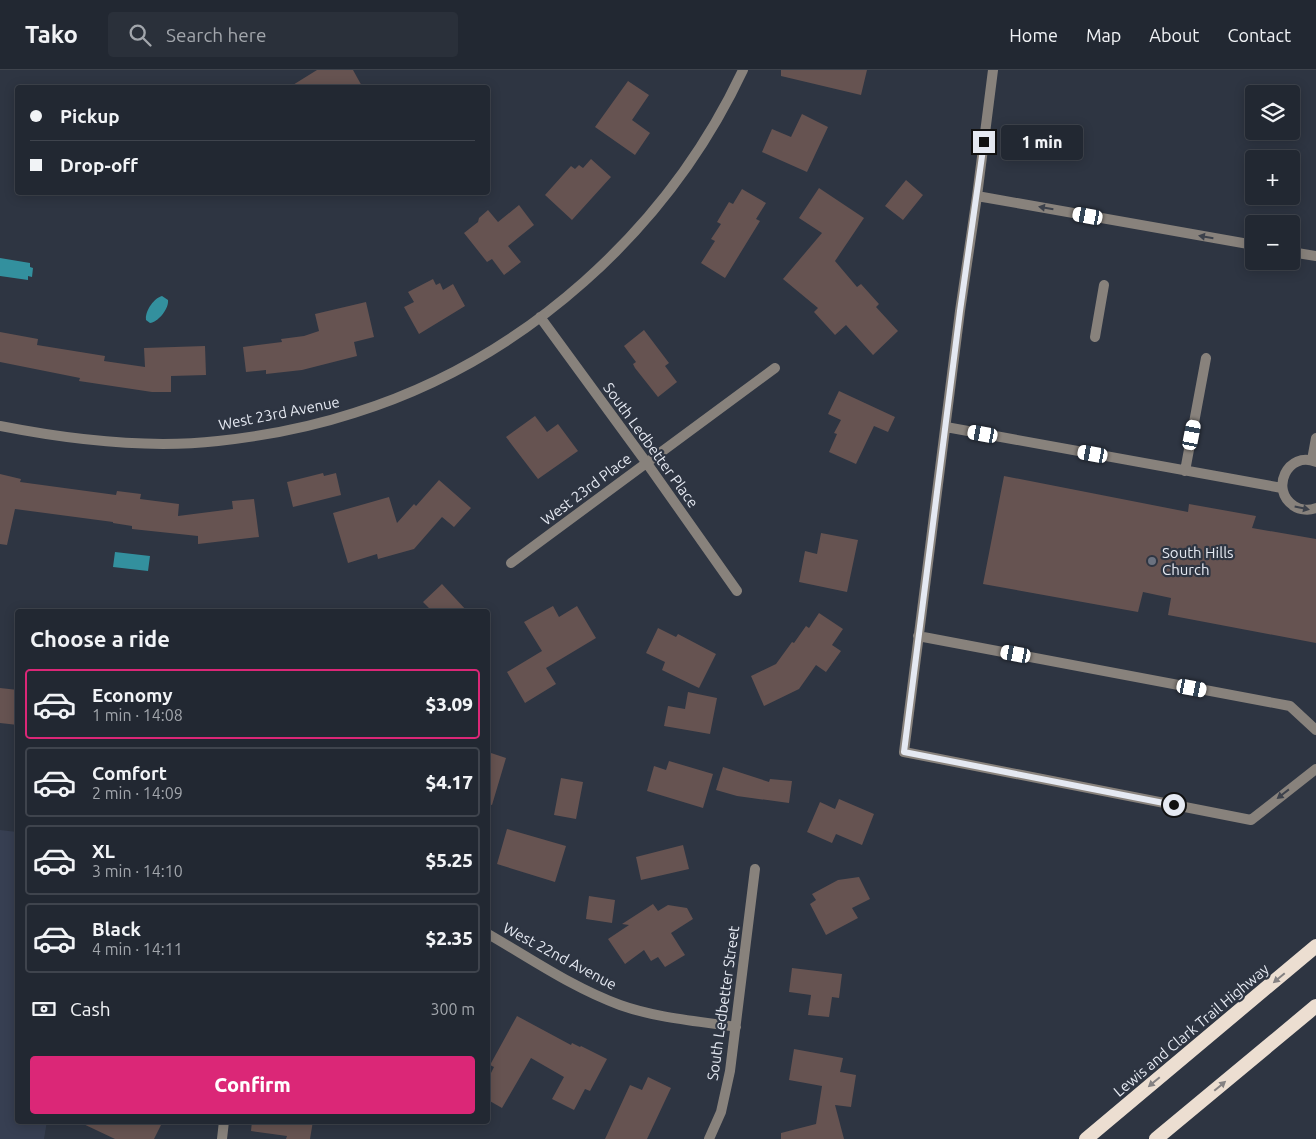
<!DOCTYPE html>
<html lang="en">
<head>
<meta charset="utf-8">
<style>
  :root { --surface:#222832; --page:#2a303a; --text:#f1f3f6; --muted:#a2a6ac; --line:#3f444d; --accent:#db2777 }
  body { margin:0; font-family:Ubuntu,sans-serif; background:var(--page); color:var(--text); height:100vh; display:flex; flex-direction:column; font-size:19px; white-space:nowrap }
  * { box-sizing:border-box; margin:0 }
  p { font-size:16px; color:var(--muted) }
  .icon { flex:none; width:28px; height:28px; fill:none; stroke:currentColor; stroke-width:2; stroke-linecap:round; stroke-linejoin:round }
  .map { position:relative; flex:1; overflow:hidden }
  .drawer { position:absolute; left:15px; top:539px; width:475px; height:515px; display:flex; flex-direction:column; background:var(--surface); border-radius:5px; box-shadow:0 2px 12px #0003,0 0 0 1px var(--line) }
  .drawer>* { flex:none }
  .hud { position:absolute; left:15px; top:15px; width:475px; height:110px; border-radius:5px; box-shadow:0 2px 12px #0003,0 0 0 1px var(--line); display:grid; align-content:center; height:110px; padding:0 15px; background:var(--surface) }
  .tools { position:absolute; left:1245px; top:15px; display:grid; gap:10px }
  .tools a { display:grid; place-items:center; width:55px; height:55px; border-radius:5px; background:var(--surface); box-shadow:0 2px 12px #0003,0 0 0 1px var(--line); font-size:25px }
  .end { position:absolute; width:22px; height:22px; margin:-11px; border:6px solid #e5e9f2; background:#111; box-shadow:0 0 0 2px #111 }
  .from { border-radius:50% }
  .bubble { position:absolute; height:35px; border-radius:5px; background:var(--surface); box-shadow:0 2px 12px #0003,0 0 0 1px var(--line); font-size:16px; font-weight:800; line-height:35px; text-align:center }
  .car { position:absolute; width:15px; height:30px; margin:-15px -8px; border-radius:6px; box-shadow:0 0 4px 1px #0007; background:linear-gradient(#fff 24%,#345 0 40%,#fff 0 76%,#345 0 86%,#fff 0) }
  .hud b { display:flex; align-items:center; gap:18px; height:48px; font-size:19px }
  .hud b+b { border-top:1px solid var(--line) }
  .hud i { width:12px; height:12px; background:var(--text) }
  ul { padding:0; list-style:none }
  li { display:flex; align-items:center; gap:15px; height:70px; margin:0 10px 8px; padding:0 5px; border:2px solid var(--line); border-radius:5px }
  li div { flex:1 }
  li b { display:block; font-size:19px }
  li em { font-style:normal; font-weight:800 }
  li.active { border-color:var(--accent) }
  li>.icon { width:45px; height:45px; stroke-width:1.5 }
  h2 { padding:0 15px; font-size:22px; line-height:60px }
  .pay { display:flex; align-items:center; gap:12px; height:55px; padding:0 15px; font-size:19px }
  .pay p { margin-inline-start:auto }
  .cta { display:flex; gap:10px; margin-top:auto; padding:10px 15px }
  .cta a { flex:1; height:58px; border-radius:5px; background:var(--accent); color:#fff; font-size:20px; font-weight:800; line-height:58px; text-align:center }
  header { display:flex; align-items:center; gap:30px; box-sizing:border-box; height:70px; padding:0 25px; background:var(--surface); border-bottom:1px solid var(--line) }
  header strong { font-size:24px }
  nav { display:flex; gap:28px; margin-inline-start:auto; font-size:18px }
  .search { width:350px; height:45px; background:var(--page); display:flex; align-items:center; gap:12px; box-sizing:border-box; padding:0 18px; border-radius:5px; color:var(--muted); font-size:19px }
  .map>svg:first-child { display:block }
</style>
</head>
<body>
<header>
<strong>Tako</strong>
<div class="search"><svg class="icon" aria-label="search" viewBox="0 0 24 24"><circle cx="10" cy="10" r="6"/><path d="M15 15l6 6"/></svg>Search here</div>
<nav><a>Home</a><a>Map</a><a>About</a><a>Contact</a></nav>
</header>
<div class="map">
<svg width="1316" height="1069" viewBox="0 0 1316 1069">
  <rect width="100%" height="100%" fill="#2e3542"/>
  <path fill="#373f52" d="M0,760L17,762L18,1051H47L44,1069H0Z"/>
  <path fill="#33909e" d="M0,188L30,193V197L33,198L32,207L28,206V210L0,206Z
    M162,226L168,230C169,239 158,252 150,253L146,250C145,241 154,228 162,226Z
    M115,482L150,486L148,501L113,497Z"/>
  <path fill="#665351" d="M317,0H353L363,18H288Z
    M781,0H867L861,25L781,6Z
    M628,11L649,25L632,50L650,63L635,85L595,57Z
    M802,44L828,57L807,102L762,82L772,59L791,67Z
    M591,89L611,107L572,150L545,125L571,96L575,99L579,95L583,98Z
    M906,110L923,125L903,150L885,136Z
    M819,118L864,148L835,191L857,217L861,214L879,234L876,237L898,261L873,285L846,255L835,265L814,242L818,238L783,209L822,163L799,148Z
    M742,119L766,133L756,149L760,151L725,208L701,193L715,171L711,169L721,154L717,152L729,132L733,134Z
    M519,135L534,155L508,176L521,192L504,205L492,189L487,192L464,163L478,152L479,148L488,140L498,152Z
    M433,209L436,215L440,213L443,220L453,214L465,236L419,264L404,237L414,232L408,222Z
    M366,232L374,267L354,272L357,286L302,300L266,304V300L246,302L243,277L282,272L281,269L304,266L319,261L315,244Z
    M644,260L669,293L665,296L677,312L658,327L635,298L633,294L636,292L624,276Z
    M0,262L38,269L37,275L105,286L104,291L145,297L144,278L205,276L206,305L171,306V322H152L79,311L80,308L0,292Z
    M839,321L895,347L888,362L874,356L856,394L829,382L837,364L834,363L841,350L828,344Z
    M535,346L547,362L558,354L578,381L538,409L506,367Z
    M323,403L324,406L336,403L341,425L293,437L287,412Z
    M0,404L21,409L20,412L116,425L117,421L141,424L140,429L179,434L178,446L233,439L232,431L254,429L259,467L198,474V466L132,459V456L113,453V452L15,439L7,475L0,474Z
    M1004,406L1188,442L1189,434L1256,446L1252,458L1316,469V573L1168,545L1171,528L1143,522L1138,542L983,514Z
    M439,410L471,438L454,457L442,447L414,479L378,489L377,484L348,493L333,443L389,427L397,453L414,434L416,436Z
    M821,463L858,470L847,522L799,512L805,481L817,484Z
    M442,514L467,541H432L423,532Z
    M553,536L559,547L577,536L596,568L546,598L556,614L525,633L507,602L542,581L524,552Z
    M819,543L843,559L832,575L841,581L826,602L816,595L799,619L764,636L751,606L776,594L792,572L794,573L806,556L809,558Z
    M658,558L676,567L678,564L716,584L699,618L662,600L665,592L646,583Z
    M0,618L18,620V655L0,653Z
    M688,622L717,628L710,664L664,656L668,636L685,639Z
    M488,682L506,688L492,735L488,734Z
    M669,691L713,704L703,738L647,721L654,696L666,700Z
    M723,697L769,712L770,709L792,711L789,733L737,726L716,720Z
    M561,708L583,712L576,749L554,745Z
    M839,729L874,744L862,775L836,764L832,773L807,762L820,732L835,739Z
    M507,759L566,776L555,812L497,794Z
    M683,775L689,799L641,810L636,787Z
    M859,807L870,829L852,838L858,848L826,865L810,834L816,830L812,824L838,810Z
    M589,826L615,830L612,853L586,849Z
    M653,834L658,841L668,835L687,838L693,849L671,863L685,885L665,897L658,887L651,891L644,880L625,894L608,869L629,855L622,854Z
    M792,898L842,904L839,928L832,927L829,947L808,945L811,925L789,922Z
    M517,946L571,975L572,973L580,977L581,976L607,989L590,1021L585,1019L574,1040L552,1029L564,1007L531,988L502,1038L488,1030V1009L494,997L490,995Z
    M794,979L843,988L840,1002L856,1005L851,1037L835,1035L844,1069H781V1063L816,1054L822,1016L789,1010Z
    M648,1007L671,1018L647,1069H605L630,1015L642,1020Z
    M77,1051H163L154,1069H115Z
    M252,1051H313L310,1069H286L287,1066L251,1061Z"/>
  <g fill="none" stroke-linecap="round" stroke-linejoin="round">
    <path stroke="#88827c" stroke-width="10" d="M993,0L977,126L960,241L904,682L1251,750L1316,699
      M977,126L1254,175
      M1291,182L1316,186
      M1095,267L1104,215
      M946,357L1282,418
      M1312,390L1316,368
      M1316,392C1288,380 1269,420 1294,436C1300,440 1309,441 1316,438
      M1185,401L1206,288
      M918,566L1290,636L1316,660"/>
    <path stroke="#88827c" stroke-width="10" d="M540,247L646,392L737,521
      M0,356C71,370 146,379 218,371C264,366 311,357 354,343C524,290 668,160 743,0
      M511,493L775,298
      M488,864C530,888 573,918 620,935C656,948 698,951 736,957
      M222,1069L224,1051
      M709,1069L721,1042L730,1001L755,799"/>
    <path stroke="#ecded1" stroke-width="14" d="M1086,1069L1316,876
      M1156,1069L1316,936"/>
  </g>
  <defs><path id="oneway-solid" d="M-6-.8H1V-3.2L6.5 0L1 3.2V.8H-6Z" transform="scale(1.25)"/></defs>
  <g fill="#3c414b">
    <use href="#oneway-solid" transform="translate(1046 138) rotate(-170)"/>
    <use href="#oneway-solid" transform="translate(1206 167) rotate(-170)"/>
    <use href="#oneway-solid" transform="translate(1302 438) rotate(12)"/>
    <use href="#oneway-solid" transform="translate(1283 724) rotate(142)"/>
  </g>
  <g fill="#848182">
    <use href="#oneway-solid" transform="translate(1279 908) rotate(140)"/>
    <use href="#oneway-solid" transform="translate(1154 1012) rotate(140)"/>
    <use href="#oneway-solid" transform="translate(1220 1016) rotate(-40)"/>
  </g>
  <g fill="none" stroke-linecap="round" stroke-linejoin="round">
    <path stroke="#e5e9f2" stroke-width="6" d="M984,72L960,241L904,682L1174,735"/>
  </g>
  <circle fill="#6b7280" stroke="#2e3542" stroke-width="2" cx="1152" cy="491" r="5"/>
  <g text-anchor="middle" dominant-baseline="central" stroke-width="4.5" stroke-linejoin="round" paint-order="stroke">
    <g font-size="15" fill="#e5e9f2" stroke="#2e3542">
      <text transform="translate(279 343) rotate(-11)">West 23rd Avenue</text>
      <text transform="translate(651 375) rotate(54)">South Ledbetter Place</text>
      <text transform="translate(586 419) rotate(-37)">West 23rd Place</text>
      <text transform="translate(560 886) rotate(28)">West 22nd Avenue</text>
      <text transform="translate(723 933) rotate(-82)">South Ledbetter Street</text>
      <text transform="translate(1191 960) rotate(-40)">Lewis and Clark Trail Highway</text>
    </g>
    <g font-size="15" fill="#e5e9f2" stroke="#2e3542" text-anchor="start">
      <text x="1162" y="482">South Hills<tspan x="1162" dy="17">Church</tspan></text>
    </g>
  </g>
</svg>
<div class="tools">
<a><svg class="icon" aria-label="layers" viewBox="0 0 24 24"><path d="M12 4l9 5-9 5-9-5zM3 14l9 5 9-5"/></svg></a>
<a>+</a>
<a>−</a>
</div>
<i class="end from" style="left:1174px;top:735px"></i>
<i class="end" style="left:984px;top:72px"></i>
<div class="bubble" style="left:1001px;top:55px;width:82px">1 min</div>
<i class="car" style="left:1088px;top:146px;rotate:280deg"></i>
<i class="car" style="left:983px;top:364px;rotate:280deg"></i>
<i class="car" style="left:1192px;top:365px;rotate:11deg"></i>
<i class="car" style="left:1093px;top:384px;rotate:280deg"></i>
<i class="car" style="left:1016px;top:584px;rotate:280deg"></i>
<i class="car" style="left:1192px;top:618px;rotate:101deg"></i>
<div class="hud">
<b><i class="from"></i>Pickup</b>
<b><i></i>Drop-off</b>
</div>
<section class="drawer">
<h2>Choose a ride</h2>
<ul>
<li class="active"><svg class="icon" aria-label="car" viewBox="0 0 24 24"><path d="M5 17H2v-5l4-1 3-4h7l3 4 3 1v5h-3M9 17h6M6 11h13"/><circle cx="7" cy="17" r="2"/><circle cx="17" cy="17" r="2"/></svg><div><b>Economy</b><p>1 min · 14:08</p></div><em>$3.09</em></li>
<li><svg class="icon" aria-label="car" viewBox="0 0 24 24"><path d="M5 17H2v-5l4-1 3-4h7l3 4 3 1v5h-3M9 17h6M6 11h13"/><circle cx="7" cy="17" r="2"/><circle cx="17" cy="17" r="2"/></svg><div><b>Comfort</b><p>2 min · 14:09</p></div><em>$4.17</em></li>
<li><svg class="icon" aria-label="car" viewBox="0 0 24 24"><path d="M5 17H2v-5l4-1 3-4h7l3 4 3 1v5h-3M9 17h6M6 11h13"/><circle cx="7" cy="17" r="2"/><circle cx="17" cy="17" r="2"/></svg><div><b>XL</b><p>3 min · 14:10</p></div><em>$5.25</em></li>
<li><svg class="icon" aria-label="car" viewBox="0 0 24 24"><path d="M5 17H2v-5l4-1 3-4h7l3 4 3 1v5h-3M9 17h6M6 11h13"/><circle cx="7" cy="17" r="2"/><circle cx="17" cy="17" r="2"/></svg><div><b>Black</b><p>4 min · 14:11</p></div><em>$2.35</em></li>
</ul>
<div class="pay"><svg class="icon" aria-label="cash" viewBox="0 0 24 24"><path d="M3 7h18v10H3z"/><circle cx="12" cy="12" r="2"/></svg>Cash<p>300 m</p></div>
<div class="cta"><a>Confirm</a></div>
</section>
</div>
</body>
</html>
